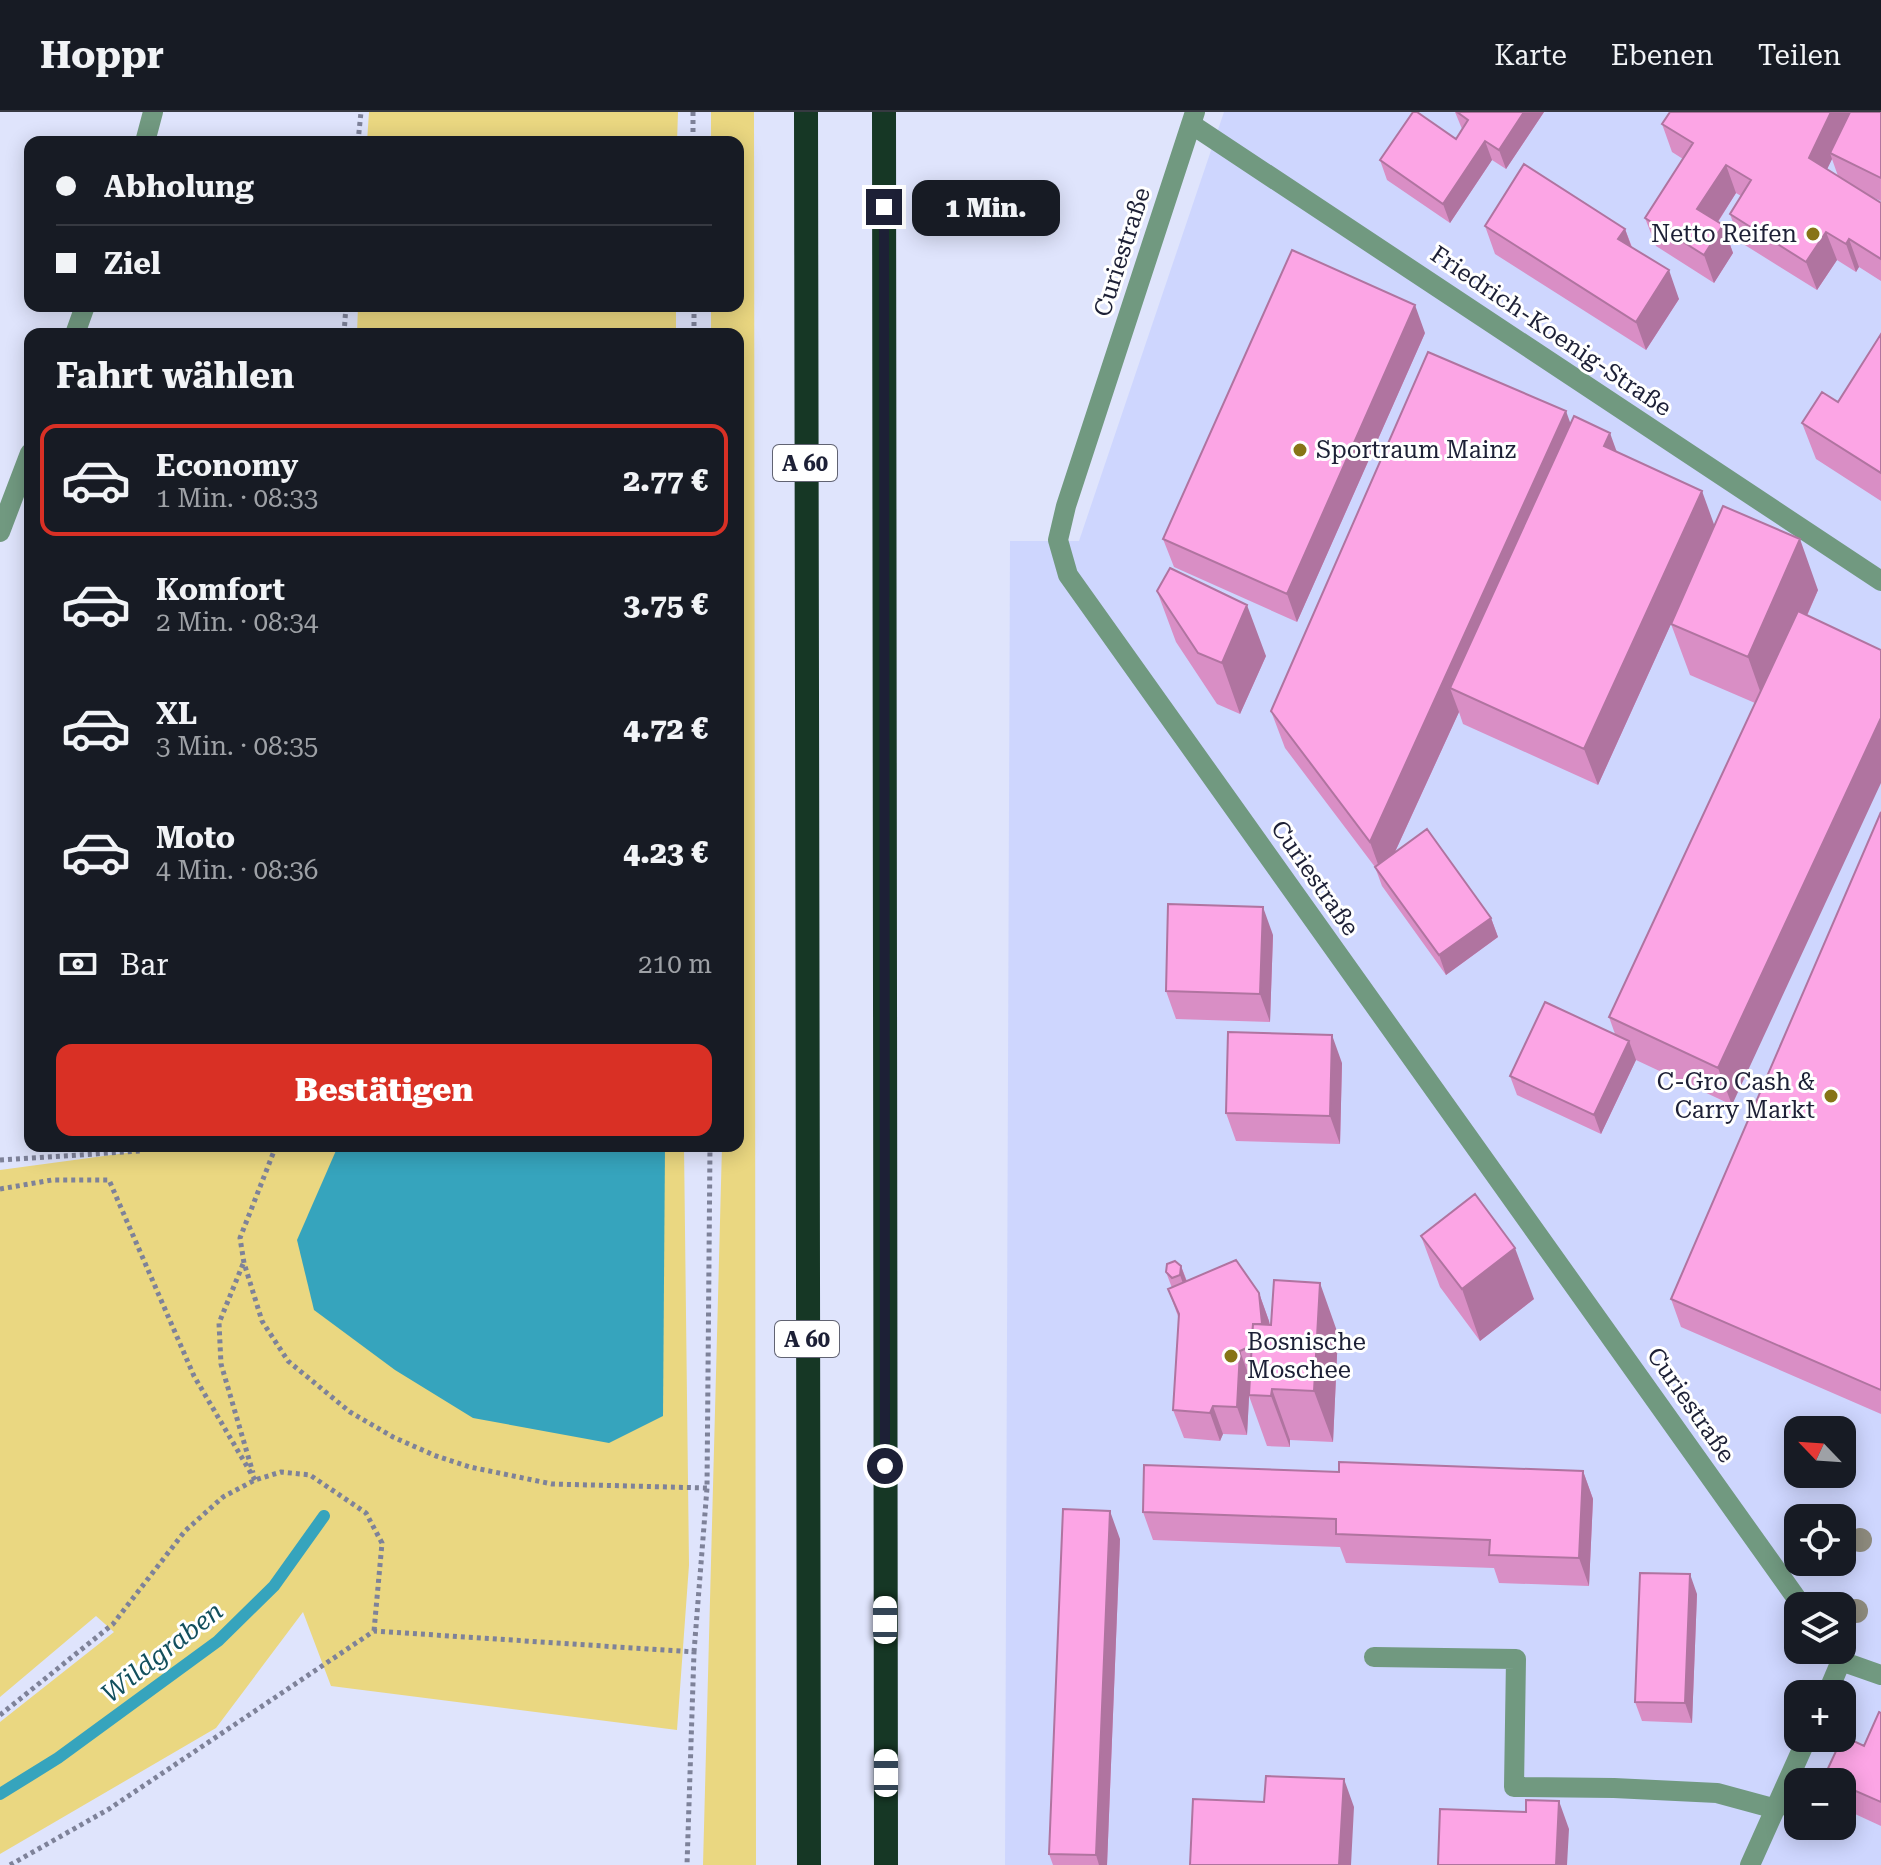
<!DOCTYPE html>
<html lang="de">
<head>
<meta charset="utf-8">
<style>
  :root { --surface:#171b24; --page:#242831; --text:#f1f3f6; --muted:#9ea1a6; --line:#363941; --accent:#d93025 }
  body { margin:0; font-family:"Roboto Serif",serif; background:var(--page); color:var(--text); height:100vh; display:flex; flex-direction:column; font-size:30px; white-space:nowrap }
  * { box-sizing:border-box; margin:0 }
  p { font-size:26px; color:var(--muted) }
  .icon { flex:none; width:44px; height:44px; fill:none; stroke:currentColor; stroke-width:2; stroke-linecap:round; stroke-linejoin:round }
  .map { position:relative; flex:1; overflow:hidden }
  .details { position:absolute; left:24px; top:216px; width:720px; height:824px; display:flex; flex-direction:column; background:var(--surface); border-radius:16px; box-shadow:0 4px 20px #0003 }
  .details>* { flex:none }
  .top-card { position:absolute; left:24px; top:24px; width:720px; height:176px; border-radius:16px; box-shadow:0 4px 20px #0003; display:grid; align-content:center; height:176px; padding:0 32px; background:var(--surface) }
  .needle { width:52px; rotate:295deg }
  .buttons { position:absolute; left:1784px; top:1304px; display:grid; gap:16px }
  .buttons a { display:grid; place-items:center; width:72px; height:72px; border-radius:16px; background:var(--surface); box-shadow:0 4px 20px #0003; font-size:40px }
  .end { position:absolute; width:36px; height:36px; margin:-18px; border:10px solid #1d2036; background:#fff; box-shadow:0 0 0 4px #fff }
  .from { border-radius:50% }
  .bubble { position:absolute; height:56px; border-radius:16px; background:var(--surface); box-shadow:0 4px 20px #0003; font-size:26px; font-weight:800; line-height:56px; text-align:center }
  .car { position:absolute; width:24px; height:48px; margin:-24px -12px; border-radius:10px; box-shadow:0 0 6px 2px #0007; background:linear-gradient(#fff 24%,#345 0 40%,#fff 0 76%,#345 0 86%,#fff 0) }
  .top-card b { display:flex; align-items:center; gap:28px; height:76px; font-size:30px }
  .top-card b+b { border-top:2px solid var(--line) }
  .top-card i { width:20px; height:20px; background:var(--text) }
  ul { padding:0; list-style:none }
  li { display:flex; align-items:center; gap:24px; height:112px; margin:0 16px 12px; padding:0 16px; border:4px solid transparent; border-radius:16px }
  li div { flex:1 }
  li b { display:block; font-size:30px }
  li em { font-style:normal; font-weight:800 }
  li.on { border-color:var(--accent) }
  li>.icon { width:72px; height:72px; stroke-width:1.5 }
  h2 { padding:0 32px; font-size:36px; line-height:96px }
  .pay { display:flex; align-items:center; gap:20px; height:88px; padding:0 32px; font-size:30px }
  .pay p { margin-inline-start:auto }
  .button { display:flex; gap:16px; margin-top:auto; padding:16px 32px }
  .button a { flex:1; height:92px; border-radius:16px; background:var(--accent); color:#fff; font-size:32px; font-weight:800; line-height:92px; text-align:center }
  header { display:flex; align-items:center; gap:48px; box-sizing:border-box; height:112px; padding:0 40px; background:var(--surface); border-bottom:2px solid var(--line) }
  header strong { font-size:38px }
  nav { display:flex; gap:44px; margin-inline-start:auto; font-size:28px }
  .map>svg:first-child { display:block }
</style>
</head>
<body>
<header>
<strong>Hoppr</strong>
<nav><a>Karte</a><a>Ebenen</a><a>Teilen</a></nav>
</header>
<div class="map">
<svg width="1881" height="1753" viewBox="0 0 1881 1753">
  <rect width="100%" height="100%" fill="#dfe4fc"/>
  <path fill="#ced6fe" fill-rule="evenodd" d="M1224,0H1881V1753H1005L1010,429H1079ZM1798,1318H1842V1362H1798ZM1798,1406H1842V1450H1798ZM1798,1494H1842V1538H1798ZM1798,1582H1842V1626H1798ZM1798,1670H1842V1714H1798Z"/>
  <path fill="#ead781" d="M369,0H678L677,30H367Z
    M711,0H754L756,1753H703L722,1034H738V222H711V194H738V30H711Z
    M358,194H676V222H357Z
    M142,1034H684L689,1453L677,1618L331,1574L303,1500L216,1616L0,1742V1610L114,1520L96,1504L0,1585V1058L141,1039Z"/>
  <path fill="#36a4bd" d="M338,1034H665L663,1304L609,1331L473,1306L395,1258L314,1198L297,1128Z"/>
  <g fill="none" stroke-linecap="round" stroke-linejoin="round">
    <path stroke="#36a4bd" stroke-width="12" d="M0,1682L58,1646L218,1529L274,1474L324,1404"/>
    <path stroke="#7e8299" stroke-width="5" stroke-dasharray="4 4" stroke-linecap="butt" d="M693,0V30
      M358,30L361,0
      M694,194V222
      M344,222L346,194
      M276,1034L240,1126L244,1151L262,1209L288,1249L350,1300L393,1325L436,1344L470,1355L552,1372L707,1376
      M0,1048L141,1039L142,1034
      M0,1077L52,1068H109L194,1264L255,1368
      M243,1152L219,1211L221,1252L253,1361
      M694,1540L707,1376L710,1034
      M0,1603L113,1512L185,1419L223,1385L255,1368L281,1360L310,1363L366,1401L382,1431L374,1519
      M10,1753L109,1697L374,1519L694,1540L687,1753"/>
    <path stroke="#719980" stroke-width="20" d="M1195,0L1066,394L1058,428L1068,463L1802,1494
      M1191,12L1881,469
      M145,30L153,0
      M75,222L85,194
      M0,420L30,341
      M1374,1545L1516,1547L1514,1675L1614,1676L1717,1681L1776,1697
      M1841,1549L1881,1563
      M1827,1582L1841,1549L1833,1538
      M1750,1753L1807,1626"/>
    <path stroke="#163725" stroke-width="24" d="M806,0L809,1753
      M884,0L886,1753"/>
  </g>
  <g fill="#8e8b7e">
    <circle cx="1860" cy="1428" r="12"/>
    <circle cx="1856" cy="1499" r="12"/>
  </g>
  <path fill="#d98ec5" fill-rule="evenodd" d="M1455,0H1544L1506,57L1492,48L1450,111L1387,68L1380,48L1456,27L1462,17Z
    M1881,0V89L1866,82L1881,91V169L1859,155L1856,160L1837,148L1817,178L1740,130L1730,102L1741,84L1736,81L1718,110L1723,113L1733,141L1714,171L1656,134L1645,106L1683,47L1672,40L1662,12ZM1832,47L1838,64L1827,57Z
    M1485,114L1625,117L1632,135L1679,187L1646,238L1495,142Z
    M1425,221L1297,510L1174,455L1163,427Z
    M1881,222V389L1816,347L1802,311L1838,290Z
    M1570,312L1617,341L1714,414L1818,478L1807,504L1732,993L1636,948L1601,1022L1517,983L1510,964L1615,922L1609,905L1755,591L1690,563L1671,512L1598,673L1463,612L1459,600L1395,740L1491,806L1498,825L1446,863L1382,774L1375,755L1285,636L1271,599Z
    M1157,479L1266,544L1240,602L1217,592L1176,530Z
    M1881,700V1302L1681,1215L1671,1187Z
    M1273,823L1270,910L1176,907L1166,879Z
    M1342,951L1340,1032L1236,1029L1226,1001Z
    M1421,1124L1534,1187L1480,1229L1440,1175Z
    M1181,1154L1187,1169L1259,1181L1270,1212L1338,1222L1333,1330L1290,1328V1335L1267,1334L1249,1284L1247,1323L1223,1322L1220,1329L1184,1326L1173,1298L1179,1207L1168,1177L1172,1176L1166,1160Z
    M1583,1359L1593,1387L1589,1474L1499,1471L1494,1456L1346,1451L1340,1435L1153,1428L1143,1400L1339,1360Z
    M1120,1427L1107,1753H1053L1049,1742Z
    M1697,1482L1692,1611L1642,1609L1635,1590Z
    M1881,1601V1714L1842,1696V1670H1826L1824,1665L1864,1634Z"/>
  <path fill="#b074a0" d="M1524,0H1544L1506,57L1499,38Z
    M1831,0H1854L1830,41L1832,47L1819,74L1809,46Z
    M1485,29L1492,48L1450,111L1443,92Z
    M1726,53L1736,81L1708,125L1697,97Z
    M1723,113L1733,141L1714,171L1704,143Z
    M1625,117L1635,145L1618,127Z
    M1826,120L1837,148L1817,178L1806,150Z
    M1849,127L1859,155L1856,160L1846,132Z
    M1669,158L1679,187L1646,238L1636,210Z
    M1415,193L1425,221L1297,510L1287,482Z
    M1566,299L1579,335L1450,576L1459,600L1383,766L1370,730Z
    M1610,321L1623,357L1604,334Z
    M1702,379L1715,415L1598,673L1584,637Z
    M1800,427L1818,478L1766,596L1748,545Z
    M1247,493L1266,544L1240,602L1222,551Z
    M1881,606V671L1732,993L1718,956Z
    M1263,795L1273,823L1270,910L1260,882Z
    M1491,806L1498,825L1446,863L1439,843Z
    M1332,923L1342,951L1340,1032L1330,1004Z
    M1629,929L1636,948L1601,1022L1594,1003Z
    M1515,1136L1534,1187L1480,1229L1462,1177Z
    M1181,1154L1194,1190L1193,1200L1180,1163Z
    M1320,1171L1338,1222L1333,1330L1314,1279Z
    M1259,1181L1269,1209L1274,1256L1264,1228Z
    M1240,1239L1250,1267L1247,1323L1237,1295Z
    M1272,1277L1290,1328V1335L1271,1284Z
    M1213,1294L1223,1322L1220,1329L1210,1301Z
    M1583,1359L1593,1387L1589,1474L1579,1446Z
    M1110,1399L1120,1427L1107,1753H1099L1096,1743Z
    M1690,1462L1697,1482L1692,1611L1685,1591Z
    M1344,1667L1354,1695L1351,1753H1339Z
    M1559,1689L1569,1717L1567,1753H1556Z"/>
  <path fill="#fca5e5" stroke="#b074a0" stroke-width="2" d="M1413,0H1417L1456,27L1468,8L1457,0H1524L1499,38L1485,29L1443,92L1380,48Z
    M1670,0H1831L1809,46L1881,91V147L1849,127L1846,132L1826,120L1806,150L1730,102L1751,68L1726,53L1697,97L1723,113L1704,143L1645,106L1693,31L1662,12Z
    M1850,0H1881V66L1830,41Z
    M1524,52L1625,117L1618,127L1669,158L1636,210L1485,114Z
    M1292,138L1415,193L1287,482L1163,427Z
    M1881,222V361L1802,311L1822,280L1838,290Z
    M1428,240L1566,299L1370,730L1271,599Z
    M1574,304L1610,321L1604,334L1702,379L1584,637L1450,576Z
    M1723,394L1800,427L1748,545L1671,512Z
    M1170,456L1247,493L1222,551L1198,541L1157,479Z
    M1798,499L1881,538V606L1718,956L1609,905Z
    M1881,700V1278L1671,1187Z
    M1427,717L1491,806L1439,843L1375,755Z
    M1168,792L1263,795L1260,882L1166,879Z
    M1545,890L1629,929L1594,1003L1510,964Z
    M1228,920L1332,923L1330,1004L1226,1001Z
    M1475,1082L1515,1136L1462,1177L1421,1124Z
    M1236,1148L1259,1181L1262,1212H1253L1251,1234L1240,1239L1237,1295L1213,1294L1210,1301L1173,1298L1179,1202L1168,1177Z
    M1175,1149L1181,1154L1180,1163L1172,1166L1166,1160L1167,1152Z
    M1274,1168L1320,1171L1314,1279L1272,1277L1271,1284L1249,1283L1253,1212L1271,1213Z
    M1339,1350L1583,1359L1579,1446L1489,1443L1490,1428L1336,1422V1407L1143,1400L1144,1353L1339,1360Z
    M1063,1397L1110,1399L1096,1743L1049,1742Z
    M1640,1461L1690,1462L1685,1591L1635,1590Z
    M1879,1600L1881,1601V1690L1842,1673V1670H1836L1824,1665L1843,1624L1864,1634Z
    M1266,1664L1344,1667L1339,1753H1190L1193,1687L1264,1690Z
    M1526,1688L1559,1689L1556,1753H1438L1440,1697L1526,1700Z"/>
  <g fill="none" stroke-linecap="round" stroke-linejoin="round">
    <path stroke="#1d2036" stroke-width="10" d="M884,95L885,1354"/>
  </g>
  <g fill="#877417" stroke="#fff" stroke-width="3">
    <circle cx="1813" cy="122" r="8"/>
    <circle cx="1300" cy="338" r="8"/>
    <circle cx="1831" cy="984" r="8"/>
    <circle cx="1231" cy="1244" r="8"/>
  </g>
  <g text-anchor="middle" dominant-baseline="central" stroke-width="6" stroke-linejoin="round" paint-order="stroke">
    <g fill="#fff" stroke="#616372" stroke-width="2">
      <rect x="773" y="333" width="64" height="36" rx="6"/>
      <rect x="775" y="1209" width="64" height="36" rx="6"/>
    </g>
    <g font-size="22" font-weight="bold" fill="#1d2036">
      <text x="805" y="351">A 60</text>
      <text x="807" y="1227">A 60</text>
    </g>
    <g font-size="24" fill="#1d2036" stroke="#fff" text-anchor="end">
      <text x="1797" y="122">Netto Reifen</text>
      <text x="1316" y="338" text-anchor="start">Sportraum Mainz</text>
      <text x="1815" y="970">C-Gro Cash &amp;<tspan x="1815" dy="28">Carry Markt</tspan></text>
      <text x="1247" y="1230" text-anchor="start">Bosnische<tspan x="1247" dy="28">Moschee</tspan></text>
    </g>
    <g font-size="24" fill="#1d2036" stroke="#fff">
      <text transform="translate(1122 140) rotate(-72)">Curiestraße</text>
      <text transform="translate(1551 219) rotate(34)">Friedrich-Koenig-Straße</text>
      <text transform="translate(1315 766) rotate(55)">Curiestraße</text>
      <text transform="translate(1691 1293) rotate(55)">Curiestraße</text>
    </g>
    <g font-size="26" font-style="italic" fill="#124f5d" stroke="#fff">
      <text transform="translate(162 1540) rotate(-38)">Wildgraben</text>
    </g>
  </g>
</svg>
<div class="buttons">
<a><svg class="needle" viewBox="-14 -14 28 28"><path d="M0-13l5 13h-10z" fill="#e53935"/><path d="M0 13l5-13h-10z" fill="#9ea1a6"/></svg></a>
<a><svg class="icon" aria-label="locate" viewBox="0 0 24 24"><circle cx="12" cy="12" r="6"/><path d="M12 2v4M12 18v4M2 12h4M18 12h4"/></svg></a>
<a><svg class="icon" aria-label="layers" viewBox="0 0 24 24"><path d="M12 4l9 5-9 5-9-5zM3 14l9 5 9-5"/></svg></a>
<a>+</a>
<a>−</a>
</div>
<i class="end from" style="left:885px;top:1354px"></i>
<i class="end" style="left:884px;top:95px"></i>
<div class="bubble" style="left:912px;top:68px;width:148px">1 Min.</div>
<i class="car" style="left:885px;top:1508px;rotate:0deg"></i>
<i class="car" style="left:886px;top:1661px;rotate:0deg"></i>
<div class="top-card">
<b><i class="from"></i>Abholung</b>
<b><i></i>Ziel</b>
</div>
<section class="details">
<h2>Fahrt wählen</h2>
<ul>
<li class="on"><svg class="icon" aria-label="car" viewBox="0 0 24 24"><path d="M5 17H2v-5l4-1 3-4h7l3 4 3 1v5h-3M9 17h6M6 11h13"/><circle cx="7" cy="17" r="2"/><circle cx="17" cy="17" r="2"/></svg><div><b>Economy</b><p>1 Min. · 08:33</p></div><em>2.77 €</em></li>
<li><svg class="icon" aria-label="car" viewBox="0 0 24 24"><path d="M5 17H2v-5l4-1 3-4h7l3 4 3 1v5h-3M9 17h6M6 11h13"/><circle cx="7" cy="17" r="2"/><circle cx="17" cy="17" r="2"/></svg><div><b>Komfort</b><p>2 Min. · 08:34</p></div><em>3.75 €</em></li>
<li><svg class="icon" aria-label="car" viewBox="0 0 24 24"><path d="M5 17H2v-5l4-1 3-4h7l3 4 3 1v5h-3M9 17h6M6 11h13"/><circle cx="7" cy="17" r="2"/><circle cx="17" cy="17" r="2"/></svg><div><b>XL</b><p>3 Min. · 08:35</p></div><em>4.72 €</em></li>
<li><svg class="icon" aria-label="car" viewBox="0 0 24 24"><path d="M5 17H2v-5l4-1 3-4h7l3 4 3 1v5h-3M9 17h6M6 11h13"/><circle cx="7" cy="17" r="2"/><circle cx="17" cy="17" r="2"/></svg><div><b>Moto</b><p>4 Min. · 08:36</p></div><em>4.23 €</em></li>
</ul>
<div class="pay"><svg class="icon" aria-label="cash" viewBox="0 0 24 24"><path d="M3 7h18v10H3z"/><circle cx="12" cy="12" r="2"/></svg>Bar<p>210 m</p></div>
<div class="button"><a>Bestätigen</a></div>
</section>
</div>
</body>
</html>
